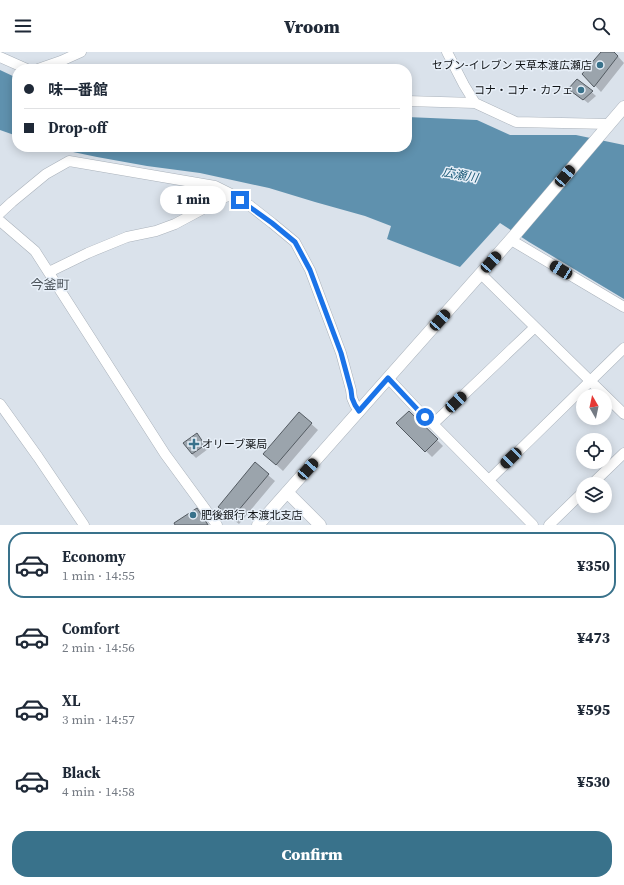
<!DOCTYPE html>
<html lang="en">
<head>
<meta charset="utf-8">
<style>
  :root { --surface:#fff; --page:#f6f6f7; --text:#1f2937; --muted:#747a83; --line:#e0e1e3; --accent:#39728b }
  body { margin:0; font-family:"Source Serif 4","Noto Sans JP",serif; background:var(--page); color:var(--text); height:100vh; display:flex; flex-direction:column; font-size:15px; white-space:nowrap }
  * { box-sizing:border-box; margin:0 }
  p { font-size:13px; color:var(--muted) }
  .icon { flex:none; width:22px; height:22px; fill:none; stroke:currentColor; stroke-width:2; stroke-linecap:round; stroke-linejoin:round }
  .map { position:relative; height:473px; overflow:hidden }
  .panel { display:flex; flex-direction:column; background:var(--surface); flex:1 }
  .panel>* { flex:none }
  .hud { position:absolute; left:12px; top:12px; width:400px; height:88px; border-radius:16px; box-shadow:0 2px 10px #0003; display:grid; align-content:center; height:88px; padding:0 12px; background:var(--surface) }
  .needle { width:26px; rotate:351deg }
  .buttons { position:absolute; left:576px; top:337px; display:grid; gap:8px }
  .buttons a { display:grid; place-items:center; width:36px; height:36px; border-radius:50%; background:var(--surface); box-shadow:0 2px 10px #0003; font-size:20px }
  .end { position:absolute; width:18px; height:18px; margin:-9px; border:5px solid #1a73e8; background:#fff; box-shadow:0 0 0 2px #fff }
  .from { border-radius:50% }
  .bubble { position:absolute; height:28px; border-radius:14px; background:var(--surface); box-shadow:0 2px 10px #0003; font-size:13px; font-weight:800; line-height:28px; text-align:center }
  .car { position:absolute; width:12px; height:24px; margin:-12px -6px; border-radius:5px; box-shadow:0 0 3px 1px #0007; background:linear-gradient(#222 24%,#8ab4d8 0 40%,#222 0 76%,#8ab4d8 0 86%,#222 0) }
  .hud b { display:flex; align-items:center; gap:14px; height:38px; font-size:15px }
  .hud b+b { border-top:1px solid var(--line) }
  .hud i { width:10px; height:10px; background:var(--text) }
  ul { padding:7px 0 0; list-style:none }
  li { display:flex; align-items:center; gap:12px; height:66px; margin:0 8px 6px; padding:0 4px; border:2px solid transparent; border-radius:16px }
  li div { flex:1 }
  li b { display:block; font-size:15px }
  li em { font-style:normal; font-weight:800 }
  li.selected { border-color:var(--accent) }
  li>.icon { width:36px; height:36px; stroke-width:1.5 }
  .button { display:flex; gap:8px; margin-top:auto; padding:8px 12px }
  .button a { flex:1; height:46px; border-radius:16px; background:var(--accent); color:#fff; font-size:16px; font-weight:800; line-height:46px; text-align:center }
  header { display:flex; justify-content:space-between; align-items:center; height:52px; padding:0 12px; background:var(--surface); font-size:18px; font-weight:800 }
  .map>svg:first-child { display:block }
</style>
</head>
<body>
<header><svg class="icon" aria-label="menu" viewBox="0 0 24 24"><path d="M4 6h16M4 12h16M4 18h16"/></svg>Vroom<svg class="icon" aria-label="search" viewBox="0 0 24 24"><circle cx="10" cy="10" r="6"/><path d="M15 15l6 6"/></svg></header>
<div class="map">
<svg width="624" height="473" viewBox="0 0 624 473">
  <rect width="100%" height="100%" fill="#dae2eb"/>
  <path fill="#5f91ae" d="M0,18L17,26V84L0,78Z
    M407,65L477,68L510,83H576L624,93V247L529,190L500,171L460,215L387,187L391,174L365,164L315,150L269,136L200,121L147,114L97,105L49,95H407Z"/>
  <path fill="#0003" d="M602,0H614L624,11L601,40L584,22Z
    M578,28L596,44L588,51L574,40Z
    M409,360L443,394L432,405L398,371Z
    M299,361L318,378L283,419L271,408Z
    M200,386L208,397L196,406L192,402Z
    M255,412L275,429L239,472L225,461Z
    M196,457L203,463L209,473H177Z"/>
  <path fill="#9ba4ac" stroke="#545b62" d="M601,0H614L618,4L594,35L582,22Z
    M577,27L593,39L583,48L568,37Z
    M409,359L438,387L425,400L396,371Z
    M299,360L312,371L276,413L263,402Z
    M197,381L205,393L192,402L183,391Z
    M255,410L269,422L232,466L218,455Z
    M197,456L208,473H175L174,471Z"/>
  <g fill="none" stroke-linecap="round" stroke-linejoin="round">
    <defs>
      <path id="minor" d="M447,0L464,33L475,51L516,70L609,72
        M0,5L27,17
        M38,17L61,9L81,0
        M407,49L475,51
        M0,161L12,150L46,122L69,109L215,134L231,142L249,153L272,171L295,190L310,218L341,301L351,338L352,346L355,353L359,359
        M0,169L35,199L165,402L217,473
        M511,188L624,255
        M49,220L88,201L127,185L156,179L175,172L231,142
        M481,222L624,362
        M388,326L417,357L433,372L533,473
        M0,352L38,405L84,473
        M433,372L535,275
        M489,428L624,296
        M592,432L624,401
        M549,473L583,440"/>
      <path id="tertiary" d="M287,440L320,473
        M258,473L514,184L606,76L624,55"/>
    </defs>
    <use href="#minor" stroke="#aab2bb" stroke-width="11"/>
    <use href="#tertiary" stroke="#aab2bb" stroke-width="13"/>
    <use href="#minor" stroke="#fff" stroke-width="10"/>
    <use href="#tertiary" stroke="#fff" stroke-width="12"/>
  </g>
  <g fill="none" stroke-linecap="round" stroke-linejoin="round">
    <path stroke="#1a73e8" stroke-width="5" d="M240,148L272,171L295,190L310,218L341,301L351,338L352,346L355,353L359,359L388,326L417,357L425,365"/>
  </g>
  <g fill="#39728b" stroke="#e7eff8" stroke-width="1.5">
    <circle cx="600" cy="13" r="4"/>
    <circle cx="581" cy="38" r="4"/>
    <path d="M192 386h4v4h4v4h-4v4h-4v-4h-4v-4h4z"/>
    <circle cx="193" cy="463" r="4"/>
  </g>
  <g text-anchor="middle" dominant-baseline="central" stroke-width="3" stroke-linejoin="round" paint-order="stroke">
    <g font-size="11" fill="#101316" stroke="#e7eff8" text-anchor="end">
      <text x="592" y="13">セブン-イレブン 天草本渡広瀬店</text>
      <text x="573" y="38">コナ・コナ・カフェ</text>
      <text x="202" y="392" text-anchor="start">オリーブ薬局</text>
      <text x="201" y="463" text-anchor="start">肥後銀行 本渡北支店</text>
    </g>
    <g font-size="12" font-style="italic" fill="#195876" stroke="#e7eff8">
      <text transform="translate(460 123) rotate(10)">広瀬川</text>
    </g>
    <g font-size="13" fill="#4b535a" stroke="#e7eff8">
      <text x="50" y="232">今釜町</text>
    </g>
  </g>
</svg>
<div class="buttons">
<a><svg class="needle" viewBox="-14 -14 28 28"><path d="M0-13l5 13h-10z" fill="#e53935"/><path d="M0 13l5-13h-10z" fill="#747a83"/></svg></a>
<a><svg class="icon" aria-label="locate" viewBox="0 0 24 24"><circle cx="12" cy="12" r="6"/><path d="M12 2v4M12 18v4M2 12h4M18 12h4"/></svg></a>
<a><svg class="icon" aria-label="layers" viewBox="0 0 24 24"><path d="M12 4l9 5-9 5-9-5zM3 14l9 5 9-5"/></svg></a>
</div>
<i class="end from" style="left:425px;top:365px"></i>
<i class="end" style="left:240px;top:148px"></i>
<div class="bubble" style="left:160px;top:134px;width:66px">1 min</div>
<i class="car" style="left:565px;top:124px;rotate:40deg"></i>
<i class="car" style="left:491px;top:210px;rotate:42deg"></i>
<i class="car" style="left:561px;top:218px;rotate:301deg"></i>
<i class="car" style="left:440px;top:268px;rotate:42deg"></i>
<i class="car" style="left:456px;top:350px;rotate:47deg"></i>
<i class="car" style="left:511px;top:406px;rotate:226deg"></i>
<i class="car" style="left:308px;top:417px;rotate:42deg"></i>
<div class="hud">
<b><i class="from"></i>味一番館</b>
<b><i></i>Drop-off</b>
</div>
</div>
<section class="panel">
<ul>
<li class="selected"><svg class="icon" aria-label="car" viewBox="0 0 24 24"><path d="M5 17H2v-5l4-1 3-4h7l3 4 3 1v5h-3M9 17h6M6 11h13"/><circle cx="7" cy="17" r="2"/><circle cx="17" cy="17" r="2"/></svg><div><b>Economy</b><p>1 min · 14:55</p></div><em>¥350</em></li>
<li><svg class="icon" aria-label="car" viewBox="0 0 24 24"><path d="M5 17H2v-5l4-1 3-4h7l3 4 3 1v5h-3M9 17h6M6 11h13"/><circle cx="7" cy="17" r="2"/><circle cx="17" cy="17" r="2"/></svg><div><b>Comfort</b><p>2 min · 14:56</p></div><em>¥473</em></li>
<li><svg class="icon" aria-label="car" viewBox="0 0 24 24"><path d="M5 17H2v-5l4-1 3-4h7l3 4 3 1v5h-3M9 17h6M6 11h13"/><circle cx="7" cy="17" r="2"/><circle cx="17" cy="17" r="2"/></svg><div><b>XL</b><p>3 min · 14:57</p></div><em>¥595</em></li>
<li><svg class="icon" aria-label="car" viewBox="0 0 24 24"><path d="M5 17H2v-5l4-1 3-4h7l3 4 3 1v5h-3M9 17h6M6 11h13"/><circle cx="7" cy="17" r="2"/><circle cx="17" cy="17" r="2"/></svg><div><b>Black</b><p>4 min · 14:58</p></div><em>¥530</em></li>
</ul>
<div class="button"><a>Confirm</a></div>
</section>
</body>
</html>
